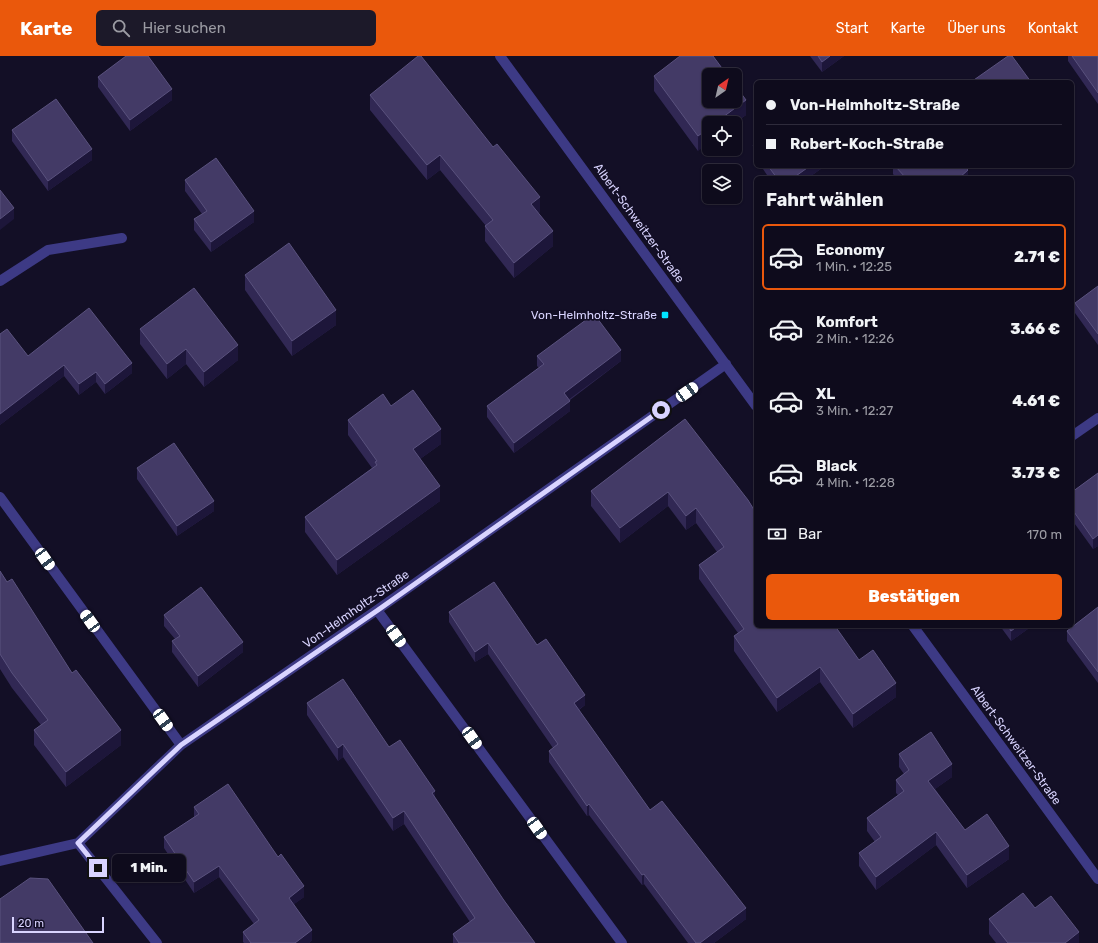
<!DOCTYPE html>
<html lang="de">
<head>
<meta charset="utf-8">
<style>
  :root { --surface:#0e0b1c; --page:#1c1929; --text:#f1f3f6; --muted:#9b9ba3; --line:#2e2b3b; --accent:#ea580c }
  body { margin:0; font-family:Rubik,sans-serif; background:var(--page); color:var(--text); height:100vh; display:flex; flex-direction:column; font-size:15px; white-space:nowrap }
  * { box-sizing:border-box; margin:0 }
  p { font-size:13px; color:var(--muted) }
  .icon { flex:none; width:22px; height:22px; fill:none; stroke:currentColor; stroke-width:2; stroke-linecap:round; stroke-linejoin:round }
  .map { position:relative; flex:1; overflow:hidden }
  .details { position:absolute; left:754px; top:120px; width:320px; height:452px; display:flex; flex-direction:column; background:var(--surface); border-radius:6px; box-shadow:0 1px 3px #0004,0 0 0 1px var(--line) }
  .details>* { flex:none }
  .hud { position:absolute; left:754px; top:24px; width:320px; height:88px; border-radius:6px; box-shadow:0 1px 3px #0004,0 0 0 1px var(--line); display:grid; align-content:center; height:88px; padding:0 12px; background:var(--surface) }
  .needle { width:26px; rotate:34deg }
  .buttons { position:absolute; left:702px; top:12px; display:grid; gap:8px }
  .buttons a { display:grid; place-items:center; width:40px; height:40px; border-radius:6px; background:var(--surface); box-shadow:0 1px 3px #0004,0 0 0 1px var(--line); font-size:20px }
  .scale { position:absolute; left:12px; bottom:10px; width:92px; box-sizing:border-box; padding-left:4px; border:2px solid #d9d4ff; border-top:0; font-size:11px; line-height:14px; white-space:nowrap; color:#d9d4ff; -webkit-text-stroke:3px #130f26; paint-order:stroke }
  .end { position:absolute; width:18px; height:18px; margin:-9px; border:5px solid #d9d4ff; background:#111; box-shadow:0 0 0 2px #111 }
  .from { border-radius:50% }
  .bubble { position:absolute; height:28px; border-radius:6px; background:var(--surface); box-shadow:0 1px 3px #0004,0 0 0 1px var(--line); font-size:13px; font-weight:800; line-height:28px; text-align:center }
  .car { position:absolute; width:12px; height:24px; margin:-12px -6px; border-radius:5px; box-shadow:0 0 3px 1px #0007; background:linear-gradient(#fff 24%,#345 0 40%,#fff 0 76%,#345 0 86%,#fff 0) }
  .hud b { display:flex; align-items:center; gap:14px; height:38px; font-size:15px }
  .hud b+b { border-top:1px solid var(--line) }
  .hud i { width:10px; height:10px; background:var(--text) }
  ul { padding:0; list-style:none }
  li { display:flex; align-items:center; gap:12px; height:66px; margin:0 8px 6px; padding:0 4px; border:2px solid transparent; border-radius:6px }
  li div { flex:1 }
  li b { display:block; font-size:15px }
  li em { font-style:normal; font-weight:800 }
  li.active { border-color:var(--accent) }
  li>.icon { width:36px; height:36px; stroke-width:1.5 }
  h2 { padding:0 12px; font-size:18px; line-height:48px }
  .pay { display:flex; align-items:center; gap:10px; height:44px; padding:0 12px; font-size:15px }
  .pay p { margin-inline-start:auto }
  .primary-button { display:flex; gap:8px; margin-top:auto; padding:8px 12px }
  .primary-button a { flex:1; height:46px; border-radius:6px; background:var(--accent); color:#fff; font-size:16px; font-weight:800; line-height:46px; text-align:center }
  header { display:flex; align-items:center; gap:24px; box-sizing:border-box; height:56px; padding:0 20px; background:var(--accent); color:#fff }
  header strong { font-size:19px }
  nav { display:flex; gap:22px; margin-inline-start:auto; font-size:14px }
  .search { width:280px; height:36px; background:var(--page); display:flex; align-items:center; gap:10px; box-sizing:border-box; padding:0 14px; border-radius:6px; color:var(--muted); font-size:15px }
  .map>svg:first-child { display:block }
</style>
</head>
<body>
<header>
<strong>Karte</strong>
<div class="search"><svg class="icon" aria-label="search" viewBox="0 0 24 24"><circle cx="10" cy="10" r="6"/><path d="M15 15l6 6"/></svg>Hier suchen</div>
<nav><a>Start</a><a>Karte</a><a>Über uns</a><a>Kontakt</a></nav>
</header>
<div class="map">
<svg width="1098" height="887" viewBox="0 0 1098 887">
  <rect width="100%" height="100%" fill="#130f26"/>
  <g fill="none" stroke-linecap="round" stroke-linejoin="round">
    <path stroke="#3d3a85" stroke-width="10" d="M500,0L756,350
      M0,225L48,194L122,182
      M1072,380L1098,362
      M0,441L181,689
      M377,554L622,887
      M913,570L1098,823
      M78,787L157,887
      M0,805L78,787L181,689L377,554L726,308"/>
  </g>
  <path fill="#312854" d="M810,0H844L822,16Z
    M1068,0H1098V48L1068,5Z
    M654,20L746,59L735,67H709L698,95L654,35Z
    M98,21L172,44L130,75L98,31Z
    M370,39L540,156L538,157L553,190L514,222L485,185V170H486L440,114L427,124L370,54Z
    M12,74L92,104L48,135L12,85Z
    M756,87V104L753,99V89Z
    M761,110H825L808,122H769Z
    M893,110H964L968,122H896L893,118Z
    M185,124L254,166L211,196L194,174V163L202,158L185,135Z
    M245,219L336,269L292,300L245,234Z
    M1098,230V289L1075,257V247Z
    M140,273L238,304L204,331L186,308L167,323L140,288Z
    M0,278L28,300L132,317L105,338L96,326L79,339L64,320L0,369Z
    M537,300L621,305L570,344V355L514,397L487,361V350L539,312L537,310Z
    M391,350L441,388L420,403L440,445L337,519L305,476V461L372,412L348,379V364Z
    M685,363L756,570L859,604L896,641L853,672L820,626L777,656L734,595V580L738,577L699,523V509L717,496L696,467L686,474L668,450L620,487L591,450V435Z
    M137,412L214,455L177,480L137,423Z
    M1098,417V490L1093,493L1072,464V436Z
    M0,515L7,526L72,617L121,689L66,731L34,689V674L41,669L12,632L0,613Z
    M1098,551V627L1067,585V575Z
    M449,556L537,589L585,649L579,654L650,754L746,863L714,887H688L644,828L642,829L589,759L587,760L549,706V695L553,692L488,598L475,606L449,566Z
    M164,559L243,596L198,631L172,596V585L175,583L164,570Z
    M1000,570H1032L1011,585Z
    M307,647L389,691L435,742L503,843L535,887H453V878L470,866L404,768L393,775L343,701L338,705L307,659Z
    M899,698L952,721L935,733L965,774L1009,803L967,832L936,789L876,834L859,810V797L875,786L867,775V762L898,739L896,737V724L904,718L899,711Z
    M194,751L304,841L294,848L312,884L309,887H244L243,886V876L254,868L219,821L194,837L164,792V781L194,761Z
    M989,863L1079,887H996L989,878Z"/>
  <path fill="#1d163a" d="M830,0H844L822,16V6Z
    M172,33V44L130,75V64Z
    M746,44V59L735,67H715Z
    M709,72V87L698,95V80Z
    M92,93V104L48,135V125Z
    M440,99V114L427,124V109Z
    M810,110H825L808,122H793Z
    M968,114V122H959Z
    M540,141V156L531,163V148Z
    M14,152V163L0,174V163Z
    M254,155V166L211,196V186Z
    M553,175V190L514,222V207Z
    M336,254V269L292,300V285Z
    M238,289V304L204,331V316Z
    M186,293V308L167,323V308Z
    M621,294V305L564,347V337Z
    M132,307V317L105,338V328Z
    M64,309V320L0,369V358Z
    M96,316V326L79,339V328Z
    M570,345V355L514,397V387Z
    M441,373V388L413,408V393Z
    M440,430V445L337,519V504Z
    M668,436V450L620,487V472Z
    M214,445V455L177,480V470Z
    M696,452V467L686,474V460Z
    M1098,479V490L1093,493V483Z
    M1018,570H1032L1011,585V575Z
    M243,586V596L198,631V620Z
    M488,587V598L475,606V596Z
    M820,611V626L777,656V642Z
    M896,627V641L853,672V658Z
    M585,639V649L574,657V647Z
    M121,674V689L66,731V716Z
    M343,688V701L338,705V692Z
    M952,708V721L928,738V725Z
    M435,735V747L432,737Z
    M589,748V759L587,760V750Z
    M404,755V768L393,775V762Z
    M936,776V789L876,834V821Z
    M1009,790V803L967,832V819Z
    M219,810V821L194,837V826Z
    M644,818V828L642,829V819Z
    M304,830V841L289,852V842Z
    M746,852V863L714,887H700Z
    M312,874V884L309,887H295Z
    M1079,876V887H1065Z"/>
  <path fill="#433a66" stroke="#5a527e" d="M126,0H148L172,33L130,64L98,21Z
    M418,0H421L493,91L497,88L540,141L531,148L553,175L514,207L485,170L493,164L440,99L427,109L370,39Z
    M680,0H713L727,19H709V45H735V29L746,44L715,67H709V72L698,80L654,20Z
    M818,0H830L822,6Z
    M1008,0H1012L1031,26H971Z
    M1072,0H1098V37Z
    M56,43L92,93L48,125L12,74Z
    M756,87V93L753,89Z
    M216,102L254,155L211,186L194,163L207,155L185,124Z
    M768,110H810L793,122H777Z
    M895,110H964L968,114L959,122H906Z
    M0,134L14,152L0,163Z
    M289,187L336,254L292,285L245,219Z
    M1098,230V278L1075,247Z
    M194,232L238,289L204,316L186,293L167,308L140,273Z
    M89,252L132,307L105,328L96,316L79,328L64,309L0,358V278L7,273L28,300Z
    M594,258L621,294L564,337L570,345L514,387L487,350L544,308L537,300Z
    M413,334L441,373L413,393L440,430L337,504L305,461L377,409L375,406L377,405L348,364L383,338L391,350Z
    M685,363L748,444L756,457V570H835L859,604L873,594L896,627L853,658L820,611L777,642L734,580L744,573L699,509L724,491L696,452L686,460L668,436L620,472L591,435Z
    M174,387L214,445L177,470L137,412Z
    M1098,417V479L1093,483L1072,453V436Z
    M0,515L7,526L12,523L72,617L76,614L121,674L66,716L34,674L48,664L12,617L0,598Z
    M494,526L537,589L546,583L585,639L574,647L650,754L662,745L746,852L700,887H696L644,818L642,819L589,748L587,750L549,695L558,688L488,587L475,596L449,556Z
    M201,531L243,586L198,620L172,585L180,580L164,559Z
    M1098,551V616L1067,575Z
    M1008,570H1018L1011,575Z
    M343,623L389,691L400,684L435,735L432,737L503,843L535,887H459L453,878L475,862L404,755L393,762L343,688L338,692L307,647Z
    M931,676L952,708L928,725L965,774L987,758L1009,790L967,819L936,776L876,821L859,797L881,781L867,762L904,735L896,724L909,714L899,698Z
    M228,728L278,801L281,798L304,830L289,842L312,874L295,887H251L243,876L259,864L219,810L194,826L164,781L199,758L194,751Z
    M30,822L48,823L93,887H0V843Z
    M1023,837L1035,852L1051,840L1079,876L1065,887H1008L989,863Z"/>
  <g fill="none" stroke-linecap="round" stroke-linejoin="round">
    <path stroke="#d9d4ff" stroke-width="5" d="M98,812L78,787L181,689L378,554L661,354"/>
  </g>
  <rect fill="#00e5ff" stroke="#130f26" stroke-width="1.5" x="661" y="255" width="8" height="8" rx="2"/>
  <g text-anchor="middle" dominant-baseline="central" stroke-width="3.5" stroke-linejoin="round" paint-order="stroke">
    <g font-size="12" fill="#d9d4ff" stroke="#130f26">
      <text transform="translate(639 167) rotate(54)">Albert-Schweitzer-Straße</text>
      <text transform="translate(356 553) rotate(-35)">Von-Helmholtz-Straße</text>
      <text transform="translate(1016 689) rotate(54)">Albert-Schweitzer-Straße</text>
    </g>
    <g font-size="12" fill="#d9d4ff" stroke="#130f26" text-anchor="end">
      <text x="657" y="259">Von-Helmholtz-Straße</text>
    </g>
  </g>
</svg>
<div class="buttons">
<a><svg class="needle" viewBox="-14 -14 28 28"><path d="M0-13l5 13h-10z" fill="#e53935"/><path d="M0 13l5-13h-10z" fill="#9b9ba3"/></svg></a>
<a><svg class="icon" aria-label="locate" viewBox="0 0 24 24"><circle cx="12" cy="12" r="6"/><path d="M12 2v4M12 18v4M2 12h4M18 12h4"/></svg></a>
<a><svg class="icon" aria-label="layers" viewBox="0 0 24 24"><path d="M12 4l9 5-9 5-9-5zM3 14l9 5 9-5"/></svg></a>
</div>
<div class="scale">20 m</div>
<i class="end from" style="left:661px;top:354px"></i>
<i class="end" style="left:98px;top:812px"></i>
<div class="bubble" style="left:112px;top:798px;width:74px">1 Min.</div>
<i class="car" style="left:687px;top:336px;rotate:55deg"></i>
<i class="car" style="left:45px;top:503px;rotate:144deg"></i>
<i class="car" style="left:90px;top:565px;rotate:324deg"></i>
<i class="car" style="left:396px;top:580px;rotate:144deg"></i>
<i class="car" style="left:163px;top:664px;rotate:144deg"></i>
<i class="car" style="left:472px;top:682px;rotate:144deg"></i>
<i class="car" style="left:537px;top:772px;rotate:144deg"></i>
<div class="hud">
<b><i class="from"></i>Von-Helmholtz-Straße</b>
<b><i></i>Robert-Koch-Straße</b>
</div>
<section class="details">
<h2>Fahrt wählen</h2>
<ul>
<li class="active"><svg class="icon" aria-label="car" viewBox="0 0 24 24"><path d="M5 17H2v-5l4-1 3-4h7l3 4 3 1v5h-3M9 17h6M6 11h13"/><circle cx="7" cy="17" r="2"/><circle cx="17" cy="17" r="2"/></svg><div><b>Economy</b><p>1 Min. · 12:25</p></div><em>2.71 €</em></li>
<li><svg class="icon" aria-label="car" viewBox="0 0 24 24"><path d="M5 17H2v-5l4-1 3-4h7l3 4 3 1v5h-3M9 17h6M6 11h13"/><circle cx="7" cy="17" r="2"/><circle cx="17" cy="17" r="2"/></svg><div><b>Komfort</b><p>2 Min. · 12:26</p></div><em>3.66 €</em></li>
<li><svg class="icon" aria-label="car" viewBox="0 0 24 24"><path d="M5 17H2v-5l4-1 3-4h7l3 4 3 1v5h-3M9 17h6M6 11h13"/><circle cx="7" cy="17" r="2"/><circle cx="17" cy="17" r="2"/></svg><div><b>XL</b><p>3 Min. · 12:27</p></div><em>4.61 €</em></li>
<li><svg class="icon" aria-label="car" viewBox="0 0 24 24"><path d="M5 17H2v-5l4-1 3-4h7l3 4 3 1v5h-3M9 17h6M6 11h13"/><circle cx="7" cy="17" r="2"/><circle cx="17" cy="17" r="2"/></svg><div><b>Black</b><p>4 Min. · 12:28</p></div><em>3.73 €</em></li>
</ul>
<div class="pay"><svg class="icon" aria-label="cash" viewBox="0 0 24 24"><path d="M3 7h18v10H3z"/><circle cx="12" cy="12" r="2"/></svg>Bar<p>170 m</p></div>
<div class="primary-button"><a>Bestätigen</a></div>
</section>
</div>
</body>
</html>
